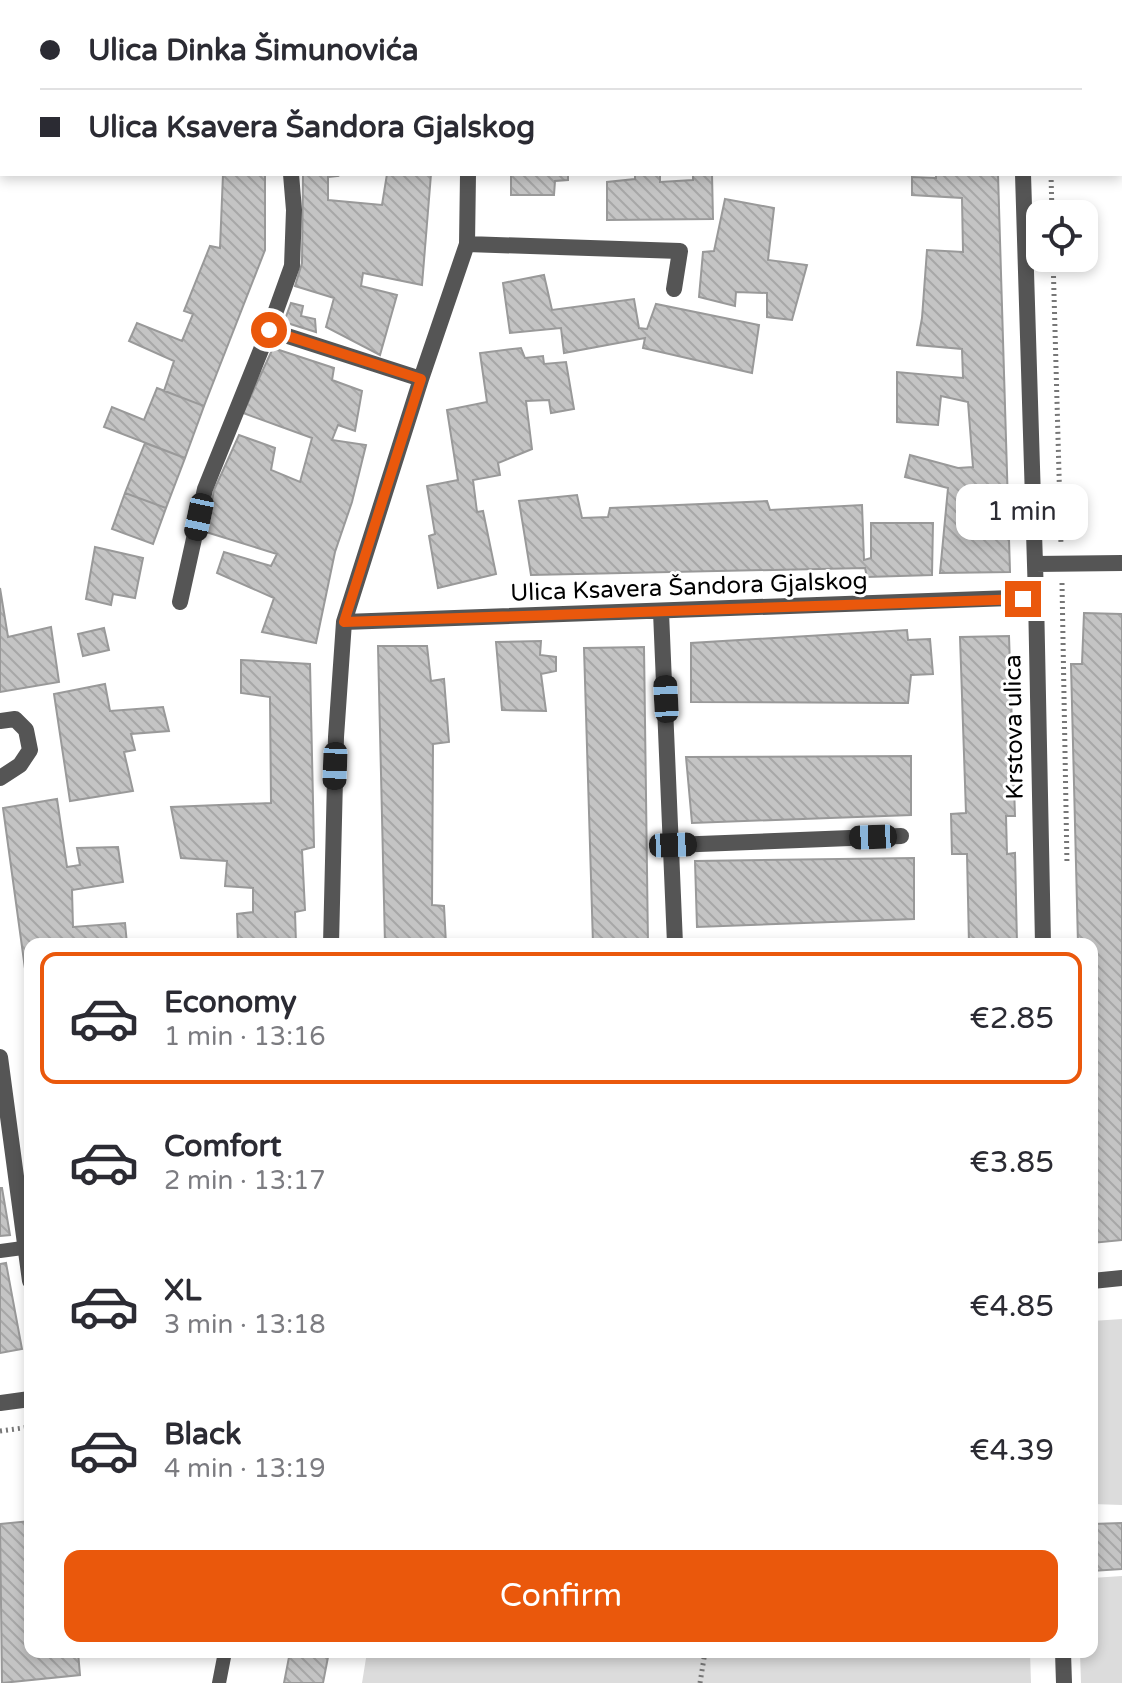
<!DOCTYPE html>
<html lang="en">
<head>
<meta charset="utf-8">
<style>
  :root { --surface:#fff; --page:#f7f7f7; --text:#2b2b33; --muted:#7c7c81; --line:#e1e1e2; --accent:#ea580c }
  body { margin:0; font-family:"Varela Round",sans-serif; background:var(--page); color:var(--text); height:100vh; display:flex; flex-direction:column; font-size:30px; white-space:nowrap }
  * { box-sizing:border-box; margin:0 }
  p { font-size:26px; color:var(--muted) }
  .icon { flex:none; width:44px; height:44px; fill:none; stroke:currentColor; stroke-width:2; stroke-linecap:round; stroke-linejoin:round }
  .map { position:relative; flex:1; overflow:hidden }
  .drawer { position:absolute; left:24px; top:938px; width:1074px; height:720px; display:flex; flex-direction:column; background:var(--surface); border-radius:16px; box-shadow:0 4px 12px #0003 }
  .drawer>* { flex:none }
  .hud { position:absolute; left:0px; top:0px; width:1122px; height:176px; box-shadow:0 4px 12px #0003; display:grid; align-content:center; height:176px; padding:0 40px; background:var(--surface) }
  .tools { position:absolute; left:1026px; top:200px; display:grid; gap:16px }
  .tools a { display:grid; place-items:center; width:72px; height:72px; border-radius:16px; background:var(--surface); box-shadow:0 4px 12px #0003; font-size:40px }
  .end { position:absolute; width:36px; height:36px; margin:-18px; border:10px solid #ea580c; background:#fff; box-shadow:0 0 0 4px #fff }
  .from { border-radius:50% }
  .bubble { position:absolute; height:56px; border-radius:16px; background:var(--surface); box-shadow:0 4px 12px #0003; font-size:26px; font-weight:600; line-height:56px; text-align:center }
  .car { position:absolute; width:24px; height:48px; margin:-24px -12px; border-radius:10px; box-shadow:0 0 6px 2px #0007; background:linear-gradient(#222 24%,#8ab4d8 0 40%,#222 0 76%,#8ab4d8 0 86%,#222 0) }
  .hud b { display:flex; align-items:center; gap:28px; height:76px; font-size:30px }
  .hud b+b { border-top:2px solid var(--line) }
  .hud i { width:20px; height:20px; background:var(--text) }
  ul { padding:14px 0 0; list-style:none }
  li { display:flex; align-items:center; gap:24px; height:132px; margin:0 16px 12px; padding:0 24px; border:4px solid transparent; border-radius:16px }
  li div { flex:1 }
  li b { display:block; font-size:30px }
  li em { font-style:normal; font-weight:600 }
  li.active { border-color:var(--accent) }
  li>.icon { width:72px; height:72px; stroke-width:1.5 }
  .button { display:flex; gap:16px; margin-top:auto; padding:16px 40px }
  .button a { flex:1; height:92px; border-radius:16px; background:var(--accent); color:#fff; font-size:32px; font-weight:600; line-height:92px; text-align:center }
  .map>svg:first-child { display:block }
</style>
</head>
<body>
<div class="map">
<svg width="1122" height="1683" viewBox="0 0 1122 1683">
  <defs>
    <pattern id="building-back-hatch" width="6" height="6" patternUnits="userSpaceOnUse" patternTransform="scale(2)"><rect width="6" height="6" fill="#c4c4c4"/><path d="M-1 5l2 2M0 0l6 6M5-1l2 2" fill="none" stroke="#a7a7a7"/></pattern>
  </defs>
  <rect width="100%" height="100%" fill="#fff"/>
  <path fill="#dcdcdc" d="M1122,1319V1505L1092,1504V1321Z
    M1122,1576V1683H1081L1080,1652H1092V1578Z
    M367,1652H1030L1031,1683H362Z"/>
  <path fill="url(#building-back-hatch)" stroke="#999" stroke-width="2" d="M94,0H154L92,2Z
    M315,0H407V2H318Z
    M531,0V2H490L511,0Z
    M628,0H670L672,2H631Z
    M894,0H989V2H894Z
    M2,115V160L0,158Z
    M223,174H265V250L204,406L164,391L174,361L129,341L137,323L182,341L193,314L184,311L210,246L220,248Z
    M303,174H337L338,176L328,177V200L382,205L387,174H431L422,285L363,273L361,286L397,295L380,355L326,327L334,298L295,286L302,263Z
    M511,174H568V180L555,181L554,195H511Z
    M635,174H660V182L693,180V174H712L713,219L607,220V182L635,179Z
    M936,174H998L1010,572L940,573L948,488L905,477L910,455L958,468L973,467L968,402L941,396L938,425L897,422V372L963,378L962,349L917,345L922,318L927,250L963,252L962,198L912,195V177L936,178Z
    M725,199L774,208L768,260L807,265L792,320L767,317V293L736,292L735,306L699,297L703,252L714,251Z
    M544,275L552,310L634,299L639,328L647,329L656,304L759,325L752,373L643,348L645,338L564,353L561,328L510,333L503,283Z
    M291,303L303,306L301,316L315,319L316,332L284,322Z
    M273,348L334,368L332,380L362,391L355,431L338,425L332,440L366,445L352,502L335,552L316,643L262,632L274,598L217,573L224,552L271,566L277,554L206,532L214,490L239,435L275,448L271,470L300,482L312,438L243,413Z
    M521,348L525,358L543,356L544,364L566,362L574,409L551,413L549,400L526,401L532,449L498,463L500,475L473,480L477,512L483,511L496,574L438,588L429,536L435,534L427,486L458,480L447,410L487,402L480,353Z
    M157,388L204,406L185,458L104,427L112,407L144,420Z
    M145,443L185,458L166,508L125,493Z
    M125,493L166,508L153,544L112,529Z
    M577,495L582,518L608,517L610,508L767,501L770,510L862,505L864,560L871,558V523H933L932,575L867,577L865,568L531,575L519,501Z
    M95,547L143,558L135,598L113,594L111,605L86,599Z
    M0,588L8,637L51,627L59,682L0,692Z
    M1084,613L1122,614V1240L1092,1243V944H1078L1071,664H1082Z
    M104,628L109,650L83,656L78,634Z
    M907,630L908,640L930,639L933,674L911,675L908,703L691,702V643Z
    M1009,636L1015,816H1006L1007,854L1015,853L1017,944H969L967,854H952L951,814L966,813L960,637Z
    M541,641L540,655L556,657V671L541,674L546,711L502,710L496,642Z
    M378,646H427L431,681L444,679L449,742L433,744L432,905L444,906L446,944H385Z
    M644,647L648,944H593L584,648Z
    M241,660L310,664L314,847L302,850L305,910L295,912L296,944H238L237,914L253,912V888L225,886L227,861L181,858L171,807L271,803L270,697L241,693Z
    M105,684L110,711L163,707L169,731L131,734L135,750L124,752L133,791L70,801L54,694Z
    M911,756V815L692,823L686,757Z
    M57,799L67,867L80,865L77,848L118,847L123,882L72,890L73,927L125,923L127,944H30V1005L3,808Z
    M914,858V919L697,927L695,861Z
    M0,1188H2L10,1235L0,1236Z
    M6,1263L22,1349L0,1353V1264Z
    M30,1521V1652H78L80,1675L2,1683L0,1524Z
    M1122,1523V1569L1092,1571V1524Z
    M290,1652H329L323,1683H284Z"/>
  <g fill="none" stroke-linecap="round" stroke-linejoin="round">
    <path stroke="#777" stroke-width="5" stroke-dasharray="2 4" stroke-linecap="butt" d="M1060,0V2
      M1120,47H1122
      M1051,174L1052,214
      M1053,258L1061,545
      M1062,583L1067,865
      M0,1431L30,1427
      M700,1683L705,1652"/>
    <path stroke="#555" stroke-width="14" d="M0,1251L30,1247
      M219,1683L225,1652"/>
    <path stroke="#555" stroke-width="16" d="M427,0L429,2
      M1016,0V2
      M34,2L36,0
      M461,2L463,0
      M0,44L2,42
      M1023,174L1036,597L1043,944
      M467,244L680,251L674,289
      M269,330L421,379
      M1035,564L1122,563
      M180,602L205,489L269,330L292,266L294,210L291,174
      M661,612L675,944
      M344,622L1036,597
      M0,721L15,719L26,730L30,750L20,765L0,778
      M673,845L901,836
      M331,944L336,737L344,622L421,379L467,244L468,174
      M0,1057L30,1281
      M1092,1281L1122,1278
      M0,1403L30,1399
      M1063,1652L1064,1683"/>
  </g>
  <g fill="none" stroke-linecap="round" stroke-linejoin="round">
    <path stroke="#ea580c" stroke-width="10" d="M269,330L421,379L344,622L1023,599"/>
  </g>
  <g text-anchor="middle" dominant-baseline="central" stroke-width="6" stroke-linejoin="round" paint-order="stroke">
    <g font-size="24" fill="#000" stroke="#fff">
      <text transform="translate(689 587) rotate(-2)">Ulica Ksavera Šandora Gjalskog</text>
      <text transform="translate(1014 727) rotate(-91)">Krstova ulica</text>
    </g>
  </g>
</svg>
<div class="tools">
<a><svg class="icon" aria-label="locate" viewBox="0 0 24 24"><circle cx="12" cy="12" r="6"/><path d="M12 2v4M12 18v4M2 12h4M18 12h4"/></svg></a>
</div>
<i class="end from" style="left:269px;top:330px"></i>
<i class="end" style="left:1023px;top:599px"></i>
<div class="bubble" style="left:956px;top:484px;width:132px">1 min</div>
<i class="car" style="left:199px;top:517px;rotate:192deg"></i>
<i class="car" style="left:666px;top:699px;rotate:357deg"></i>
<i class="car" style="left:335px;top:766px;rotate:182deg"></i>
<i class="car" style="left:873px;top:837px;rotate:268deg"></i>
<i class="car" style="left:673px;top:845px;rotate:88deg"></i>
<div class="hud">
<b><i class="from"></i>Ulica Dinka Šimunovića</b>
<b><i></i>Ulica Ksavera Šandora Gjalskog</b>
</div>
<section class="drawer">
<ul>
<li class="active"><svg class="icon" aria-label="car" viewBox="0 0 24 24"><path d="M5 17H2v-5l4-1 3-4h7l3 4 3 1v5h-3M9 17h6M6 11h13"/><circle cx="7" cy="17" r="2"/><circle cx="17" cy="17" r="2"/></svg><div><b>Economy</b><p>1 min · 13:16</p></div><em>€2.85</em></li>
<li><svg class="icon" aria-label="car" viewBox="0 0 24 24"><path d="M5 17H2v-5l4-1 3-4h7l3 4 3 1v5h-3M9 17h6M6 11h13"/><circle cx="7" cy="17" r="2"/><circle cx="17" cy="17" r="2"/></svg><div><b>Comfort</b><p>2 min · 13:17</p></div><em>€3.85</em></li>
<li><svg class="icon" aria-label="car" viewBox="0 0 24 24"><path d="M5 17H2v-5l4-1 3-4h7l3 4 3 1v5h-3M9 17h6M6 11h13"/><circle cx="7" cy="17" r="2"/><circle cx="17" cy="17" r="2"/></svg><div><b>XL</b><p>3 min · 13:18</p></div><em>€4.85</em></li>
<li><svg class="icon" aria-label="car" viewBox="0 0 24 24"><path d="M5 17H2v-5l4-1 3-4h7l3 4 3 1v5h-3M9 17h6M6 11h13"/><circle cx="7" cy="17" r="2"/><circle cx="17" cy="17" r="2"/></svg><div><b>Black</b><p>4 min · 13:19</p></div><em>€4.39</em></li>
</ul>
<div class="button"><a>Confirm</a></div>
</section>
</div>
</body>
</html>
